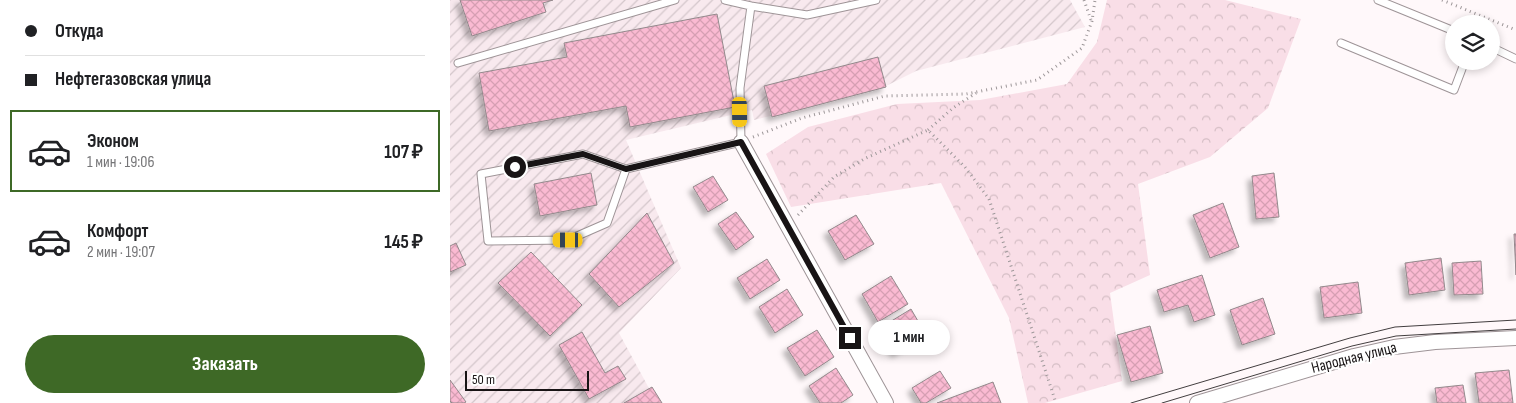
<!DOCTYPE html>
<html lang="ru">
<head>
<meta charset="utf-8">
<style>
  :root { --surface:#fff; --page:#f6f6f6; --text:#202124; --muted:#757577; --line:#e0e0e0; --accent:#3e6926 }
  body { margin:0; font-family:"Sofia Sans Condensed",sans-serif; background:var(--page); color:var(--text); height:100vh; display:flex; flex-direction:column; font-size:19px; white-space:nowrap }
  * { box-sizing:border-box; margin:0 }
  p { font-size:16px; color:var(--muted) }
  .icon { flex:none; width:28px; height:28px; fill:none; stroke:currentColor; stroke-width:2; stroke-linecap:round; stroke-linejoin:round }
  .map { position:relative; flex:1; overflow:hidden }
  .sheet { display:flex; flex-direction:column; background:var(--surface); width:450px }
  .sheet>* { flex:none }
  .hud { display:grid; align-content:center; height:110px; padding:0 25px; background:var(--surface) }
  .buttons { position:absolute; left:995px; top:15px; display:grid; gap:10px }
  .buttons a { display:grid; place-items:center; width:55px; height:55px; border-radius:50%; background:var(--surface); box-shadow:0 2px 8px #0003; font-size:25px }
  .scale { position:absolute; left:15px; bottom:12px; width:124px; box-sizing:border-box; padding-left:5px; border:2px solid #181415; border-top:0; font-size:14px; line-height:18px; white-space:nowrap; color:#181415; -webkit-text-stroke:4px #fff; paint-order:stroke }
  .end { position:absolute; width:22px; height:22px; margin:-11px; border:6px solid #181415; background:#fff; box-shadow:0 0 0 2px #fff }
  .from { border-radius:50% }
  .bubble { position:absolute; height:35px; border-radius:18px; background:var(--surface); box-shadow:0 2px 8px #0003; font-size:16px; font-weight:700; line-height:35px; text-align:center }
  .car { position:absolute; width:15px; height:30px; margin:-15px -8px; border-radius:6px; box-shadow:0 0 4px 1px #0007; background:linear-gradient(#f5c518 24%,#345 0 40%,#f5c518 0 76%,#345 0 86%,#f5c518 0) }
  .hud b { display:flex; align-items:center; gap:18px; height:48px; font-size:19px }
  .hud b+b { border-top:1px solid var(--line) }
  .hud i { width:12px; height:12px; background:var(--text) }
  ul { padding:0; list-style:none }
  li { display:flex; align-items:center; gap:15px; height:82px; margin:0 10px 8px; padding:0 15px; border:2px solid transparent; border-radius:0px }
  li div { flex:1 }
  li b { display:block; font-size:19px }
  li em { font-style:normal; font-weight:700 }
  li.active { border-color:var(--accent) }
  li>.icon { width:45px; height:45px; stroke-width:1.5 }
  .cta { display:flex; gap:10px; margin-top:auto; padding:10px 25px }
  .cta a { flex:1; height:58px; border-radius:30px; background:var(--accent); color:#fff; font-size:20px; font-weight:700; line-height:58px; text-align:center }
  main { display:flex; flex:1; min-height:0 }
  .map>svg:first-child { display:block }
</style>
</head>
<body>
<main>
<section class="sheet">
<div class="hud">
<b><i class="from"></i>Откуда</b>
<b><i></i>Нефтегазовская улица</b>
</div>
<ul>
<li class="active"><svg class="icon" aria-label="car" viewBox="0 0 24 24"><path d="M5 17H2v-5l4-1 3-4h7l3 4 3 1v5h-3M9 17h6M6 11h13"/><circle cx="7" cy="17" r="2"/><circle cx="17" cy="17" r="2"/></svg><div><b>Эконом</b><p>1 мин · 19:06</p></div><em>107 ₽</em></li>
<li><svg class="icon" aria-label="car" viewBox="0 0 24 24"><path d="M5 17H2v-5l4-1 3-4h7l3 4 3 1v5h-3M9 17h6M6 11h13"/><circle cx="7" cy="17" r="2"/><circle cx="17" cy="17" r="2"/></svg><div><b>Комфорт</b><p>2 мин · 19:07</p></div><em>145 ₽</em></li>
</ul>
<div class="cta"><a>Заказать</a></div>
</section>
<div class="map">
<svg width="1066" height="403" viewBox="0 0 1066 403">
  <defs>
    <pattern id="industrial-furrows" width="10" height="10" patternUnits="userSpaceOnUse" patternTransform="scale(1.25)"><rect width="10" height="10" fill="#f8e9ee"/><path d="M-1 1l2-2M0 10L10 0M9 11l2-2" fill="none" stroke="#d4c7cb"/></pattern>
    <pattern id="forest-crowns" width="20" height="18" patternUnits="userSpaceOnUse" patternTransform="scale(1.25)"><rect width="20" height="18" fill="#f9dee7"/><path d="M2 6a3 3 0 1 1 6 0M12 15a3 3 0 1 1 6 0" fill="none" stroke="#d5bec5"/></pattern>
    <pattern id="building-cross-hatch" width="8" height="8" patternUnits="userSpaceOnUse" patternTransform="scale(1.25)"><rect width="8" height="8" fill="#fabad2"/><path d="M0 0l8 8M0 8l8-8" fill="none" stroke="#d69fb3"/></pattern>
    <filter id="shadow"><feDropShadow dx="-4.5" dy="4.5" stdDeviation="2.5" flood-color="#0004"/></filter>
  </defs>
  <rect width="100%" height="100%" fill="#fff8fa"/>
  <path fill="url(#industrial-furrows)" d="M0,0H620L635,27L466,71L430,89L304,120L302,110L176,140L231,268L169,333L207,403H0Z"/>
  <path fill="url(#forest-crowns)" d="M657,0H775L851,19L818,108L760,157L688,184L700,275L660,293L672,381L595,403H578L559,318L491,183L341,207L316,154L358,127L447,104L530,100L617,84L647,42Z"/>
  <path fill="url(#building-cross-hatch)" stroke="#93898c" filter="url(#shadow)" d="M10,0H103L93,3L96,12L22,36Z
    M267,14L285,107L180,127L176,106L39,131L29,73L117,57L114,43Z
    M428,57L436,87L322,117L314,86Z
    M141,173L147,205L90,216L84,184Z
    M824,173L829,217L806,219L802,176Z
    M263,176L278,200L258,212L243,187Z
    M773,203L789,247L760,258L743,215Z
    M286,212L304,237L286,250L268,224Z
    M197,213L224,263L169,307L139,274Z
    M406,215L424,244L395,260L378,231Z
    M1064,234H1066V275Z
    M6,243L16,265L0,272V246Z
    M81,252L132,305L100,336L48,283Z
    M991,258L995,290L959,295L955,263Z
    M317,259L330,280L300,299L287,278Z
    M1031,261L1033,294L1004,295L1002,263Z
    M752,275L765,315L744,322L738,305L714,312L707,290Z
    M441,276L458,304L428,322L412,294Z
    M908,282L912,313L874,318L870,287Z
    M337,289L353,315L325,333L309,307Z
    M813,298L825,334L792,345L780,310Z
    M461,309L476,335L446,353L430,328Z
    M700,326L713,373L681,382L667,335Z
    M367,330L384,357L355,376L337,348Z
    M132,332L155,373L168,366L176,379L139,399L109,345Z
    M386,368L403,395L391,403H370L359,386Z
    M1059,370L1063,403H1029L1025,373Z
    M490,371L501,388L476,403H471L462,388Z
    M0,380L16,402L14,403H2L0,401Z
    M543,382L551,403H487Z
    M1013,385L1016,403H987L985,388Z
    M202,387L212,403H174Z"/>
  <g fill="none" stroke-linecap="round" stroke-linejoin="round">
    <defs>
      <path id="lane" d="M275,0L301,6
        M928,0L1004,31
        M891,43L1004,90L1015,61
        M1041,47L1066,59
        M8,63L225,0
        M176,169L157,223L118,240L38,241L31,174L133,154L176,169L291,142L290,88L301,6L357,15L426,0"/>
      <path id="street" d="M291,142L436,403
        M747,403L904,356L944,347L985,342L1066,338"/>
    </defs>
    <use href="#lane" stroke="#9e9497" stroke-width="9"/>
    <use href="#street" stroke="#9e9497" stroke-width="16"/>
    <path stroke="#9d9799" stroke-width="3" stroke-dasharray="1 4" stroke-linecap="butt" d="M634,0L641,20
      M992,0L1066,30
      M478,130L503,108L526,93
      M303,137L352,118L435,96L516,94L587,80L632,48L642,21L645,0
      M348,215L384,177L416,158L478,130L515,167L539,199L606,403"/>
    <use href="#lane" stroke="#fff" stroke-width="7"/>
    <use href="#street" stroke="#fff" stroke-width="14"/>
    <path stroke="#423e3f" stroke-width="1" d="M681,403L900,338L945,327L1066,320
      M712,403L902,346L946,336L1066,329"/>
  </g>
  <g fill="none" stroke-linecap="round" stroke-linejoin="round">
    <path stroke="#181415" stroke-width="6" d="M65,167L133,154L176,169L291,142L400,338"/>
  </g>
  <g text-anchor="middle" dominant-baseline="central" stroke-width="4.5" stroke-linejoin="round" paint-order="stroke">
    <g font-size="16" fill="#181415" stroke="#fff">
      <text transform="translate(904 358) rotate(-14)">Народная улица</text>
    </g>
  </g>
</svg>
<div class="buttons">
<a><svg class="icon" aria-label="layers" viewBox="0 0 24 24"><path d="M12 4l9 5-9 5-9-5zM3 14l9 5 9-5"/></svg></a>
</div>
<div class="scale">50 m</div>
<i class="end from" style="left:65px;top:167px"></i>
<i class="end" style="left:400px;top:338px"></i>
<div class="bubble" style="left:418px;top:320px;width:82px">1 мин</div>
<i class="car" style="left:290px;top:112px;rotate:179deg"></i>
<i class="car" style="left:118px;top:240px;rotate:270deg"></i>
</div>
</main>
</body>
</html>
